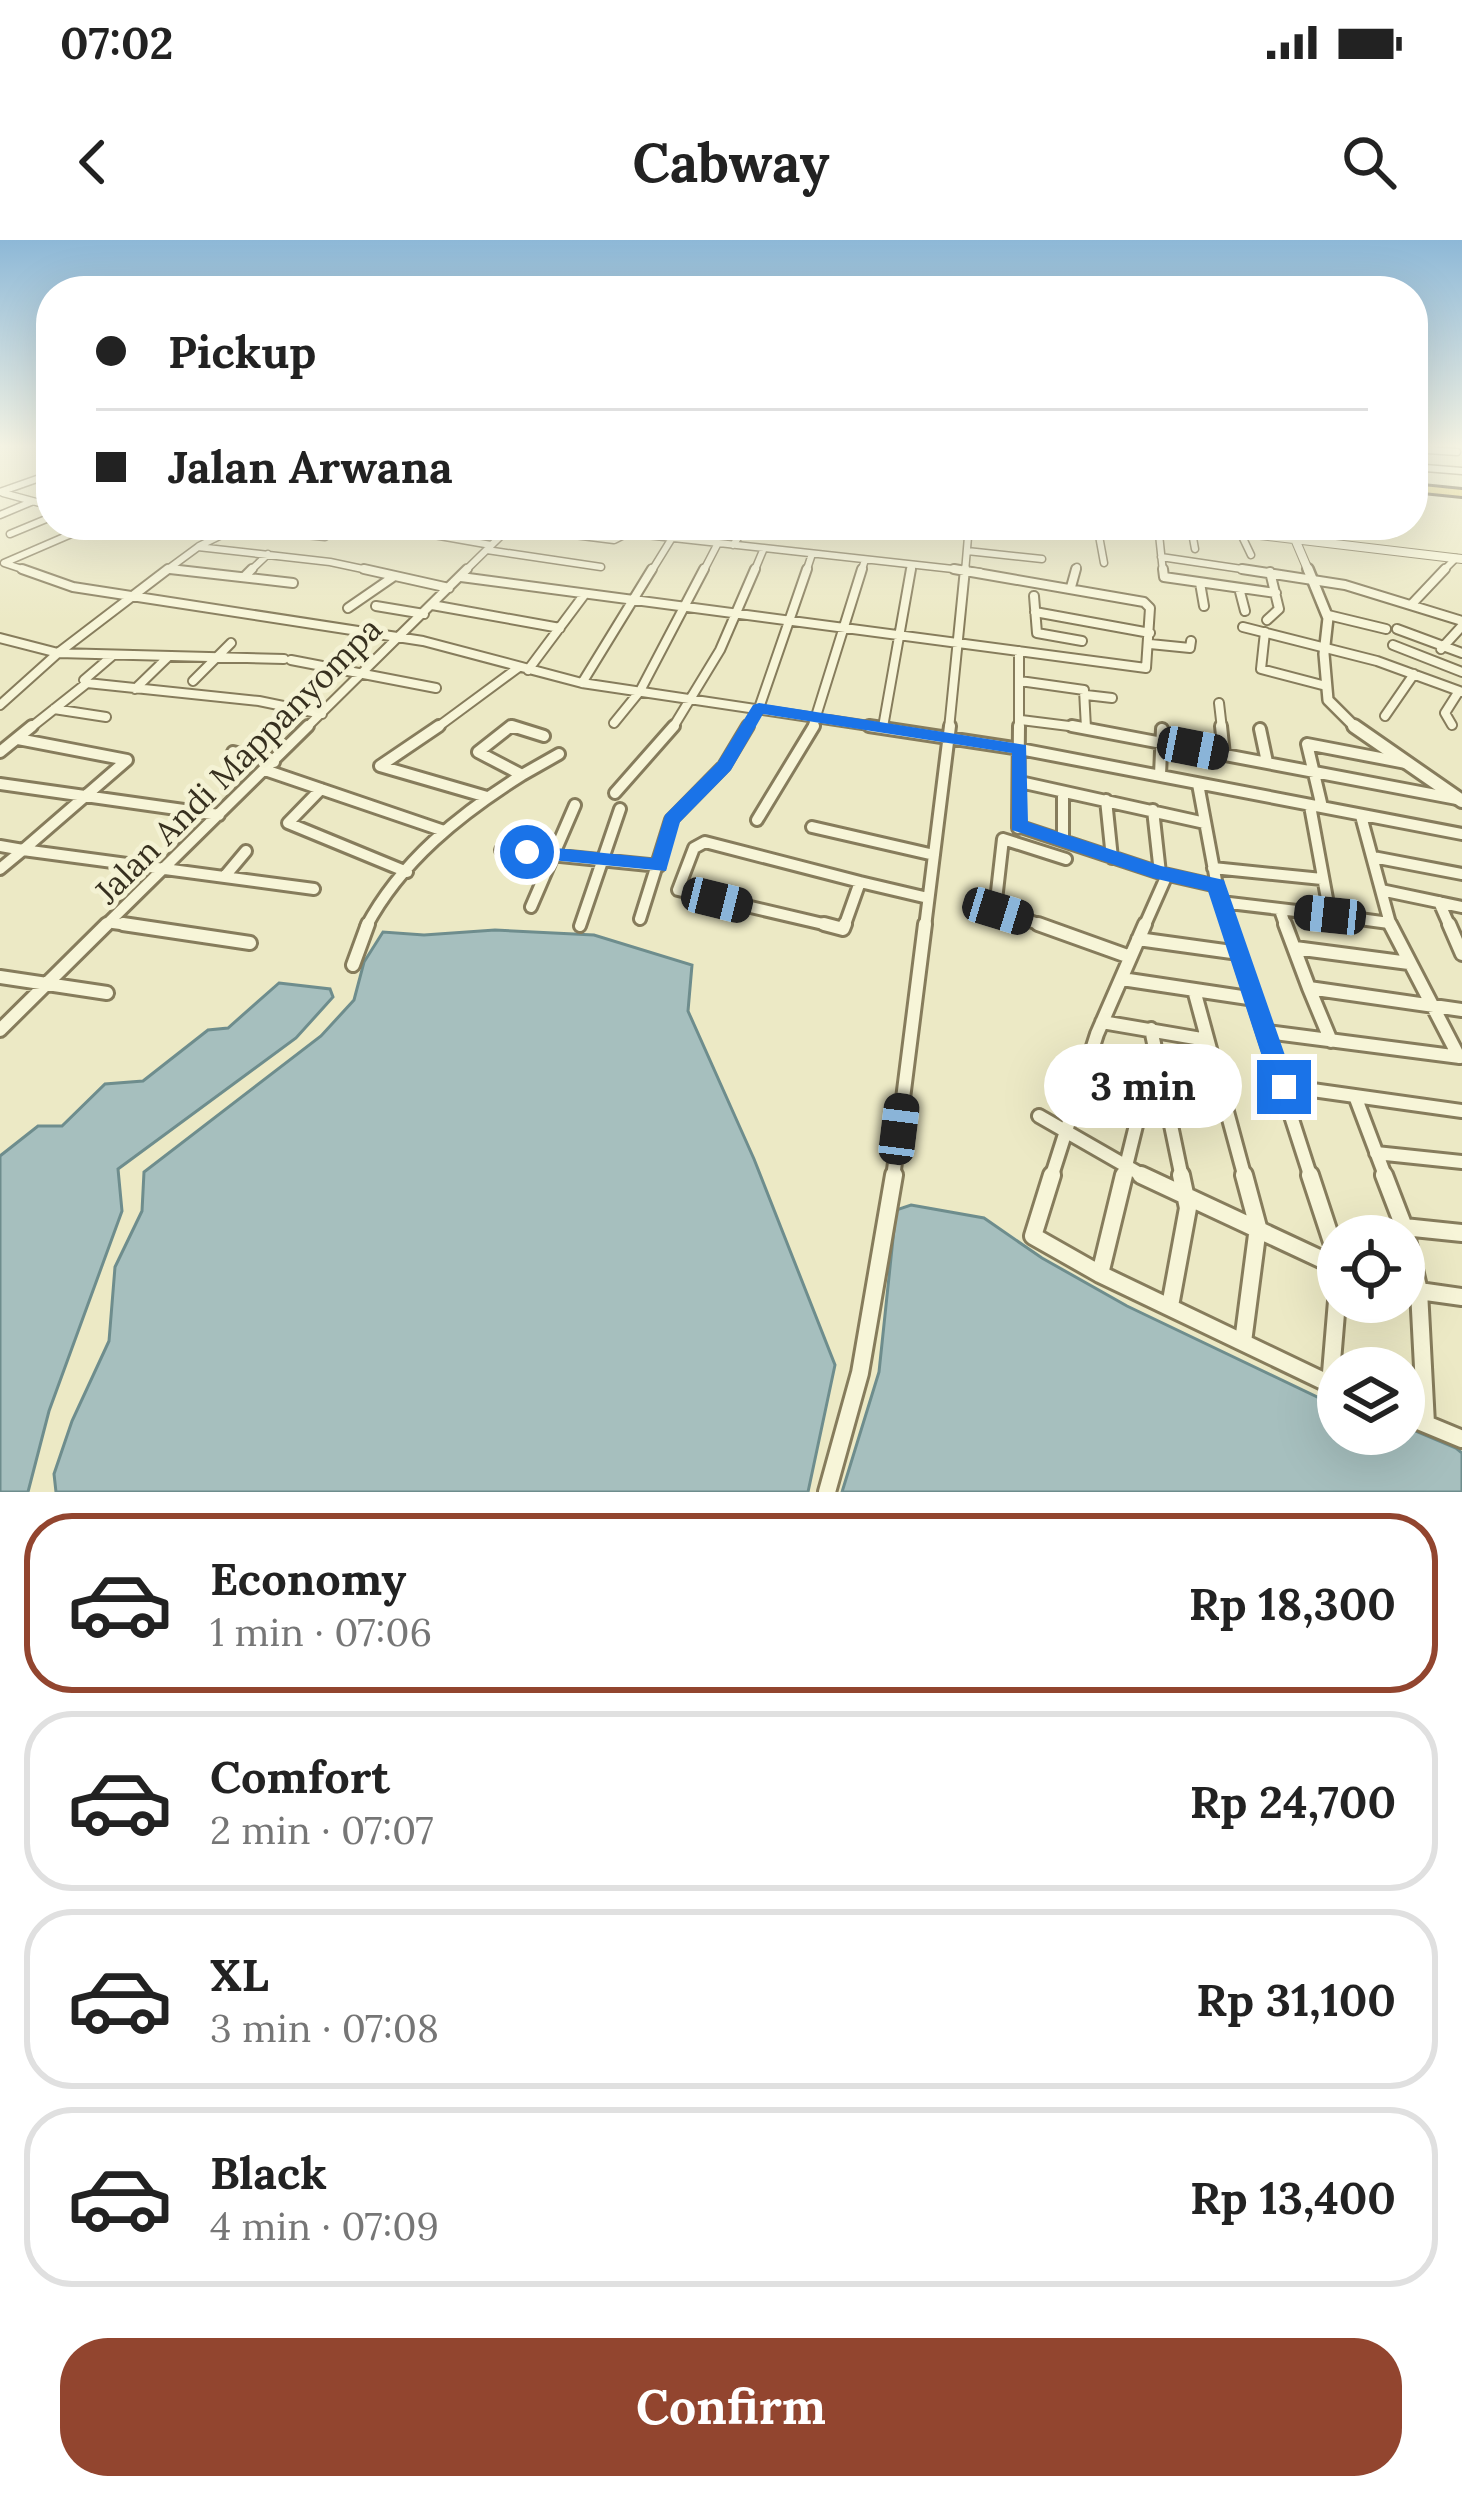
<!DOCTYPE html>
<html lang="en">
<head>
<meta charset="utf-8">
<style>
  :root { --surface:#fff; --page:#f2f2f2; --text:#222; --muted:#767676; --line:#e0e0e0; --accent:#92452f }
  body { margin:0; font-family:Lora,serif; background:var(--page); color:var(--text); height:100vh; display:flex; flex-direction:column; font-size:45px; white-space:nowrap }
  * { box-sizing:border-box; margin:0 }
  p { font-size:39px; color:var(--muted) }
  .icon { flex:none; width:66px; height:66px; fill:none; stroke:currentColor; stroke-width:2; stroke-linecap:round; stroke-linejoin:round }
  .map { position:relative; height:1252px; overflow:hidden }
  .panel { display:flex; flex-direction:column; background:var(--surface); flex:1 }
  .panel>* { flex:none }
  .hud { position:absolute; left:36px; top:36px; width:1392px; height:264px; border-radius:48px; box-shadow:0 12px 48px #0002; display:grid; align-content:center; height:264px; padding:0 60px; background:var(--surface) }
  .controls { position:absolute; left:1317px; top:975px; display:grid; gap:24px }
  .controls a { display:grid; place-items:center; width:108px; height:108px; border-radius:50%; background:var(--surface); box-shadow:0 12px 48px #0002; font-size:60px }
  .end { position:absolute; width:54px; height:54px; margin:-27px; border:15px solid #1a73e8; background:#fff; box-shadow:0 0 0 6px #fff }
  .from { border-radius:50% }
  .bubble { position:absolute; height:84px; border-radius:42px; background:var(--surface); box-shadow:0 12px 48px #0002; font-size:39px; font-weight:800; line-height:84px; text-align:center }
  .car { position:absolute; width:36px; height:72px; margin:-36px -18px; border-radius:15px; box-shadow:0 0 9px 3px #0007; background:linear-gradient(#222 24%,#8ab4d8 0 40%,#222 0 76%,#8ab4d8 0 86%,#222 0) }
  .hud b { display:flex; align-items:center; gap:42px; height:114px; font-size:45px }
  .hud b+b { border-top:3px solid var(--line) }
  .hud i { width:30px; height:30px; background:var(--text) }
  ul { padding:21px 0 0; list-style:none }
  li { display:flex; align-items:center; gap:36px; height:180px; margin:0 24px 18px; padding:0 36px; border:6px solid var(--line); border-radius:48px }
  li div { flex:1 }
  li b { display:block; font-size:45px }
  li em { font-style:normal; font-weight:800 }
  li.current { border-color:var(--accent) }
  li>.icon { width:108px; height:108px; stroke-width:1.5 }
  .action { display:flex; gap:24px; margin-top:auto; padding:24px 60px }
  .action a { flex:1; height:138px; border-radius:48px; background:var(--accent); color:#fff; font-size:48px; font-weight:800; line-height:138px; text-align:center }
  .status { display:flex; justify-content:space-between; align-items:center; height:84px; padding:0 60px; background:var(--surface); direction:ltr }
  .status svg { height:33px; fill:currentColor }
  header { display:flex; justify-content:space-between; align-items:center; height:156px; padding:0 60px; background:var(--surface); font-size:54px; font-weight:800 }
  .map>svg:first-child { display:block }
</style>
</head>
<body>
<div class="status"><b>07:02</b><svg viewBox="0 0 49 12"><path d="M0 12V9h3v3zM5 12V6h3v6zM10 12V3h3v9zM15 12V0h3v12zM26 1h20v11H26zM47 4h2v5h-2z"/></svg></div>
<header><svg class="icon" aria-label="back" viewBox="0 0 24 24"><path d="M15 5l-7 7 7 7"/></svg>Cabway<svg class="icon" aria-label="search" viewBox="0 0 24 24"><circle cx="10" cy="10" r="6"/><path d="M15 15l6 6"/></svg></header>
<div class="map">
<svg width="1462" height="1252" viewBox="0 0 1462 1252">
  <rect width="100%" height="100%" fill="#ece9c5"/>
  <path fill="#a6bfbe" stroke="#6e8d8d" stroke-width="3" d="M495,690L594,695L692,725L688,771L754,919L835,1125L808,1252H56L54,1234L72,1181L109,1101L115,1027L142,971L144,932L321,796L354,760L364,722L383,692L424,695Z
    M279,743L330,749L333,757L296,798L118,929L122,971L49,1171L28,1252H0V916L38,886H62L105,844L143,841L208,790L228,788Z
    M911,965L984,978L1042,1018L1127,1066L1338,1167V1194H1404V1186L1456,1208L1462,1213V1252H842L879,1132L896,970Z"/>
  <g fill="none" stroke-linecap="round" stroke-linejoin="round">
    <defs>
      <path id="minor-far4" d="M1413,209L1457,212
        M1413,227L1462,231
        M0,252L51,234
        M3,253L51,266
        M1413,272V277
        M0,275L31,262
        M377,285L491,305
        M1097,285L1104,323
        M1158,285L1163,332
        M510,287L614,300L628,293L980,332
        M1191,287L1195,309
        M1240,292L1251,315
        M10,294L51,277
        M733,305L747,285
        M199,306L236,288L325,297L344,285
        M487,310L601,327
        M967,311L1042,319
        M1161,317L1262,332
        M167,329L197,332
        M31,332L4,323L92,285
        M164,332L198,307L330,322L377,332
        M249,332L268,314
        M464,332L512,285
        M651,332L680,285
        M703,332L718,303
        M754,332L764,308
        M806,332L812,314
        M861,332L865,320
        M911,332L912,326
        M965,332L969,285
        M1075,332L1077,327
        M1442,332L1456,318"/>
      <path id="minor-far3" d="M22,329L73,347L423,401L582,443L889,489
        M170,329L293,343
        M364,329L449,348
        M1163,329L1164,337L1276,353
        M1242,329L1345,345L1462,381
        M244,337L252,329
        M461,337L1146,428L1150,368L1144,362L954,329
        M1200,343L1204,366
        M1071,347L1076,329
        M1239,348L1245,371
        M1034,356L1037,393L1082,401
        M432,365L560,388
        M1411,365L1445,329
        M376,366L424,374
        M348,368L393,337
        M1035,372L1150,393
        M1328,375L1386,389
        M1267,380L1279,369L1270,332
        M1243,387L1377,421L1462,452
        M1397,389L1462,413
        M1265,392L1261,429L1326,446
        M0,398L58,413L0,465
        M1150,404L1190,408L1191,401
        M1393,405L1462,432
        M1441,409L1462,386
        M58,413L168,329
        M58,413L284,419
        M291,420L436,448
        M528,430L584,355
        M193,441L231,403
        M1020,441L1084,450L1086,488
        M87,443L84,440L112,416
        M582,443L652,329
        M135,449L168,417
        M1086,455L1112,458
        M1219,463L1222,489
        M54,469L106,477
        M1385,476L1414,434
        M1021,480L1093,489
        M614,483L640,451L704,329
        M1452,485L1445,473L1459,451
        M883,487L911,329
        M29,489L87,443L259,461L322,474
        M305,489L467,329
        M435,489L519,427
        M507,489H522
        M672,489L720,410L755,329
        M746,489L759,468L807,329
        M812,489L862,329
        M949,489L965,329
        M1019,489V411"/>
      <path id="minor-far2" d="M439,486L380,526L487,557
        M512,486L544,496
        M869,486L1020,509L1462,594
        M1072,486L1457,559
        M1221,486L1224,515
        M1260,489L1267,522
        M0,512L32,486
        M233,512L274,522
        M265,530L444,591
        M522,535L559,514
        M1160,535L1162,489
        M1020,542L1205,583
        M0,544L219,575
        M1198,544L1217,646L1230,687
        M321,549L288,583L407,632
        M1063,552V600
        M615,553L674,486
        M1106,560L1112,618
        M1322,567L1307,504L1406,523
        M1153,570L1160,633
        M1361,576L1391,687
        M757,580L814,486
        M1018,586L1160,633L1217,646
        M812,587L934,615
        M1018,588L1019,486
        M0,606L23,610L127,520L18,499
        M501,610L659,626
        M1373,617L1462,634
        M1213,628L1322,639
        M0,629L23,610L314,649
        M225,636L246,611
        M860,642L928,658
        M1381,650L1462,667
        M1221,662L1330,675L1310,566
        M1439,662L1450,687
        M531,667L575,565
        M1280,670L1286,687
        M1330,675L1389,683
        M640,679L671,580L724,526L748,486
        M113,683L143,687
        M580,686L620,569
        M104,687L308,486
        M366,687C401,621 460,574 522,535L478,512L511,486
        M836,687L678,650L694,608L705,602L860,642L844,687
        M925,687L950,486
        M1047,687L995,669L1003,599L1066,619
        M1144,687L1167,635"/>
      <path id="minor-far1" d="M123,684L250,703
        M824,684L843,689L845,684
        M1038,684L1130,717
        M1229,684L1311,938
        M1285,684L1309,748
        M1390,684L1459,817
        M1449,684L1462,714
        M1138,699L1239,713
        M1295,708L1409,723
        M353,725L368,684
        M0,737L107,753
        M1122,739L1255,759
        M1194,750L1245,938
        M1102,782L1207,800
        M1151,789L1182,938
        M0,790L107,684
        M1267,792L1460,817
        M1331,801L1309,748L1462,770
        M1284,846L1462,871
        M1355,856L1386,938
        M1039,876L1147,938
        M1376,913L1462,922
        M893,938L925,684
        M1051,938L1097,794L1145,684
        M1123,938L1145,849L1163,848"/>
      <path id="minor" d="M1052,935L1033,996L1100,1034L1338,1148
        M1141,935L1338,1027
        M1310,935L1338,1020
        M1384,935L1404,987L1419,1051L1426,1184
        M1404,987L1462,993
        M1100,1034L1124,935
        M1419,1051L1462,1057
        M1170,1066L1188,968L1181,935
        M1243,1102L1258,987L1244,935
        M1330,1145L1338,1049
        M1404,1175L1462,1199
        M827,1252L860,1133L894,935"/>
      <path id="tertiary-far2" d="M1175,285L1462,319
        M1289,285L1309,332"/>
      <path id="tertiary-far1" d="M1308,329L1328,378L1324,414L1328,460L1357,489"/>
      <path id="tertiary" d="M1354,486L1462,561"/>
      <path id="trunk" d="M1413,245L1462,250V256L1413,251Z"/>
    </defs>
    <use href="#minor-far4" stroke="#867c5c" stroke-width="9"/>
    <use href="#minor-far3" stroke="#867c5c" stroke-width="12"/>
    <use href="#minor-far2" stroke="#867c5c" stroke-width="16"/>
    <use href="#minor-far1" stroke="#867c5c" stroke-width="18"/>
    <use href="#minor" stroke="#867c5c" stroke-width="22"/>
    <use href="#tertiary-far2" stroke="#867c5c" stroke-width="10"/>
    <use href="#tertiary-far1" stroke="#867c5c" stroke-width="14"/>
    <use href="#tertiary" stroke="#867c5c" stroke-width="18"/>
    <use href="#trunk" stroke="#544930" stroke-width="6"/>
    <use href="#minor-far4" stroke="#f7f5d8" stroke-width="6"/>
    <use href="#minor-far3" stroke="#f7f5d8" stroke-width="8"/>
    <use href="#minor-far2" stroke="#f7f5d8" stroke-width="10"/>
    <use href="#minor-far1" stroke="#f7f5d8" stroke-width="12"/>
    <use href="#minor" stroke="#f7f5d8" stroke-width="16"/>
    <use href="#tertiary-far2" stroke="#f7f5d8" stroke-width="8"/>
    <use href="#tertiary-far1" stroke="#f7f5d8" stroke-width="9"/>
    <use href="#tertiary" stroke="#f7f5d8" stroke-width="12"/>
    <use href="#trunk" fill="#e2d27c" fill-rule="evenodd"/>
  </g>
  <linearGradient id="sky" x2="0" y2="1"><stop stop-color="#8db8d7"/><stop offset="0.54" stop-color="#f6f5e5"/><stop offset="1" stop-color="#f6f5e5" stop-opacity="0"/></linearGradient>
  <rect width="1462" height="382" fill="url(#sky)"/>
  <path fill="#1a73e8" d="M759,463L1026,505L1028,582L1161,626L1224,640L1296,847L1293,855L1284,858L1272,847L1208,651L1153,638L1012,590V513L763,474L731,530L680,582L666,631L520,617V607L527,605L652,618L665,575L718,522L753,465Z"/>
  <g text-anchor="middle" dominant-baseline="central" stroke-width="10" stroke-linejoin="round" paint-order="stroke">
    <g font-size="33" fill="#37301f" stroke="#f4f2d4">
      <text transform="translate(238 520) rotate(-45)">Jalan Andi Mappanyompa</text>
    </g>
  </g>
</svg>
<div class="controls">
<a><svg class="icon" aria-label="locate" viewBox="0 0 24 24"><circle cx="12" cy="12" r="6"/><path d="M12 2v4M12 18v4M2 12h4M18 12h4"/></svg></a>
<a><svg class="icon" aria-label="layers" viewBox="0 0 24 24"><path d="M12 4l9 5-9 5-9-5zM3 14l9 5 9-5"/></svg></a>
</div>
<i class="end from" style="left:527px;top:612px"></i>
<i class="end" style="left:1284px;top:847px"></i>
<div class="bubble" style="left:1044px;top:804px;width:198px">3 min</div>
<i class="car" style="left:1193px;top:508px;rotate:101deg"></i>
<i class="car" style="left:717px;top:660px;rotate:104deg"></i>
<i class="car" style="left:998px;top:671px;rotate:107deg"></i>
<i class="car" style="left:1330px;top:675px;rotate:276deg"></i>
<i class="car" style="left:899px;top:889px;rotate:7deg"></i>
<div class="hud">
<b><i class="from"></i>Pickup</b>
<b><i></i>Jalan Arwana</b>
</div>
</div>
<section class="panel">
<ul>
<li class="current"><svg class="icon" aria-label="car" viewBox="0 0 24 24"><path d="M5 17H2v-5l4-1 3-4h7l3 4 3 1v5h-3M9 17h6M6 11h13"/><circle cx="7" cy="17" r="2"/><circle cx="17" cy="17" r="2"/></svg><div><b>Economy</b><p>1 min · 07:06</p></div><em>Rp 18,300</em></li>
<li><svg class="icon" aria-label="car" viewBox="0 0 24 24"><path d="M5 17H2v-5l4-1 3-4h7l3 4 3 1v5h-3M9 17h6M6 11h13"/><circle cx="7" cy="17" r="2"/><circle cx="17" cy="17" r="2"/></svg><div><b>Comfort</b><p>2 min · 07:07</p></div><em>Rp 24,700</em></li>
<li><svg class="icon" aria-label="car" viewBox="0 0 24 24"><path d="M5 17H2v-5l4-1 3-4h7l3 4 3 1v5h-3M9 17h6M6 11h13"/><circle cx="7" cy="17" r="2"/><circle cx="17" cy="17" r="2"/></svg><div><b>XL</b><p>3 min · 07:08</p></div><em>Rp 31,100</em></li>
<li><svg class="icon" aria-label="car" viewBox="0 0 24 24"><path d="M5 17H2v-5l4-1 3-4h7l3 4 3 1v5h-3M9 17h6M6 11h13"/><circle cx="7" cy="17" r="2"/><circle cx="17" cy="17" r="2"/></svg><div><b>Black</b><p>4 min · 07:09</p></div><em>Rp 13,400</em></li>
</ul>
<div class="action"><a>Confirm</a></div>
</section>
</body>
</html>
